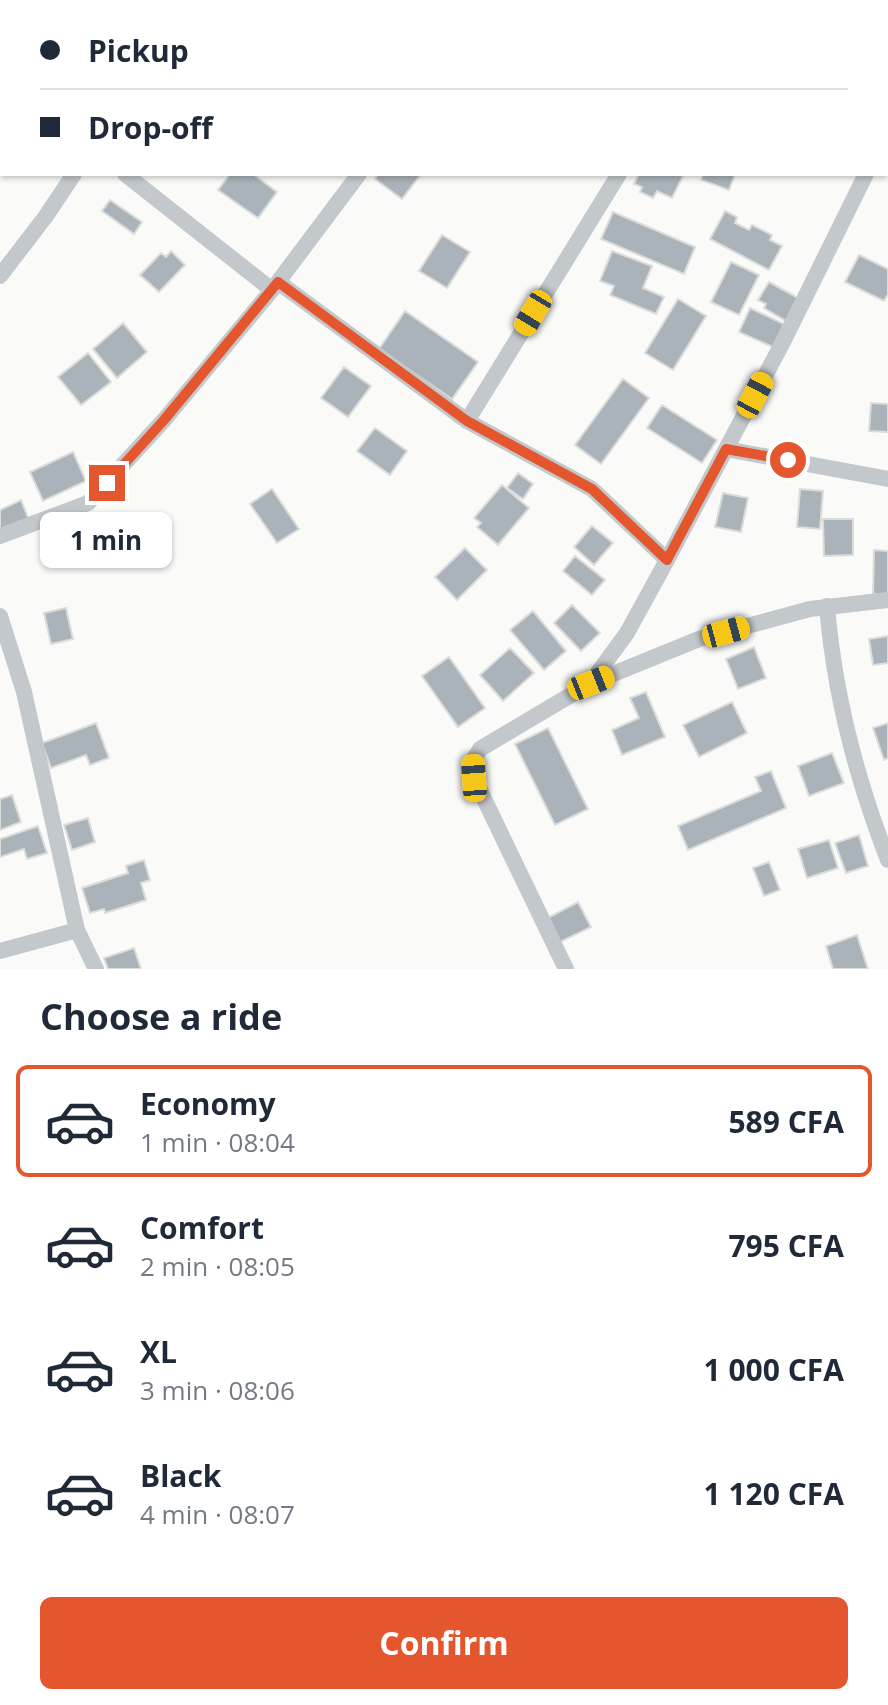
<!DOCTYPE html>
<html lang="en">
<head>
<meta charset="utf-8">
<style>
  :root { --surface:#fff; --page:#f6f6f7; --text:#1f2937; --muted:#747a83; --line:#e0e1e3; --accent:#e4572e }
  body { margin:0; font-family:"Open Sans",sans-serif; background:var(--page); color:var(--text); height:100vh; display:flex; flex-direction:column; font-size:30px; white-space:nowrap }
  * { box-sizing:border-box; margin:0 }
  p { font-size:26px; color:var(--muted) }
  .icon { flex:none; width:44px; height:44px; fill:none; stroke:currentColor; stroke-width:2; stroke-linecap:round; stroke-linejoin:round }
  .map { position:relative; height:969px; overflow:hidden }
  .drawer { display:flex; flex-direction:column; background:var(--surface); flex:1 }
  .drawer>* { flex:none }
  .hud { position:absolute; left:0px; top:0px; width:888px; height:176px; box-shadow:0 2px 6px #0004; display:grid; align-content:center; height:176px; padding:0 40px; background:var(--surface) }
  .end { position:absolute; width:36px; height:36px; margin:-18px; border:10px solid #e4572e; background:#fff; box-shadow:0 0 0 4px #fff }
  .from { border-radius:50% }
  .bubble { position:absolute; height:56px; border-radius:12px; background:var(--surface); box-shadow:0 2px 6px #0004; font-size:26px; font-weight:700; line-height:56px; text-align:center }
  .car { position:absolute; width:24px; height:48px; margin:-24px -12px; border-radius:10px; box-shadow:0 0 6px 2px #0007; background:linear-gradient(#f5c518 24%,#345 0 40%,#f5c518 0 76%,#345 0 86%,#f5c518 0) }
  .hud b { display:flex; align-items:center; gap:28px; height:76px; font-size:30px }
  .hud b+b { border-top:2px solid var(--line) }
  .hud i { width:20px; height:20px; background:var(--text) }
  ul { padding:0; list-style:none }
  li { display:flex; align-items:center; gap:24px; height:112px; margin:0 16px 12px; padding:0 24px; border:4px solid transparent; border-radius:12px }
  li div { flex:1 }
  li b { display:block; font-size:30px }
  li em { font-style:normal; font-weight:700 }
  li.on { border-color:var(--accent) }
  li>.icon { width:72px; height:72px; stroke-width:1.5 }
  h2 { padding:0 40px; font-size:36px; line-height:96px }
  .action { display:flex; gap:16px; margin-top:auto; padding:16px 40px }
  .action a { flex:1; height:92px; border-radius:12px; background:var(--accent); color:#fff; font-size:32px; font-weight:700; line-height:92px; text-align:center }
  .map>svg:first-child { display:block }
</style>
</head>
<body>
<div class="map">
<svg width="888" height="969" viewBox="0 0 888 969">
  <rect width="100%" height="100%" fill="#fafaf8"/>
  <path fill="#aab3b9" stroke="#dcdcda" stroke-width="2" d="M230,174H253L277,192L258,218L218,190Z
    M378,174H421L402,199L375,179Z
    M639,174H678L683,176L672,198L657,191L653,198L640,192L642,187L634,184Z
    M703,174H735L729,190L701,180Z
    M110,200L142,222L134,234L102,211Z
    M725,211L737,217L735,223L749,230L752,225L772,235L770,240L782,246L769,270L710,239Z
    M613,212L695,247L684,274L601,239Z
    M442,235L470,252L447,288L419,271Z
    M171,251L185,265L159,292L140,275L161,253L166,257Z
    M612,251L652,266L643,288L664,297L656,314L610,295L614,286L600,281Z
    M859,255L888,269V294L884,301L845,282Z
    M731,262L759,275L739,315L711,302Z
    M769,282L798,298L786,321L764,308L766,304L758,300Z
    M678,299L706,316L673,370L645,353Z
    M750,308L784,324L773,347L739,332Z
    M405,311L478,362L452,399L379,349Z
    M123,323L147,352L117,378L93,349Z
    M88,353L111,382L81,405L58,377Z
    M344,367L371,386L348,417L321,398Z
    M623,379L649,398L601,464L575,445Z
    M871,403L888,404V432L869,431Z
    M662,405L717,440L702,463L647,428Z
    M375,428L407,451L390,475L357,451Z
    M73,452L86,481L43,501L30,472Z
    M518,473L533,484L523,499L507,488Z
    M502,485L529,508L498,545L477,527L481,523L474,518Z
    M272,489L299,529L277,543L250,504Z
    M800,489L823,491L820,529L797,527Z
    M723,493L748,498L741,532L715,527Z
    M21,500L29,520L0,533V510Z
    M823,519H853V555L824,556Z
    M592,526L613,543L594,565L574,547Z
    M465,548L487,570L457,600L435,577Z
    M874,550L888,551V594H873Z
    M575,556L605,580L592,595L563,571Z
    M572,605L600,633L581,651L554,623Z
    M66,608L73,639L51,644L44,613Z
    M533,611L566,651L544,670L510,630Z
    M888,636V663L873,665L869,639Z
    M754,647L766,678L738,689L726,659Z
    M510,648L534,673L503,701L480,675Z
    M449,657L485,708L458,727L422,676Z
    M646,692L665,737L622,755L612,730L639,718L630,698Z
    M732,702L747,733L699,757L683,725Z
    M96,723L109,758L90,765L86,755L51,768L42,743Z
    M888,723V758L884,760L873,728Z
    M548,728L588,809L555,825L515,744Z
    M832,753L844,783L809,796L798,766Z
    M771,771L786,808L688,850L678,826L761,791L755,777Z
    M12,795L21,822L0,830V799Z
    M88,818L95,842L72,850L64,825Z
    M38,826L47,853L27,859L24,849L0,857V839Z
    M859,835L868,866L846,873L835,843Z
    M829,840L838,868L807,878L798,849Z
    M144,860L150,880L141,883L146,900L105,913L104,909L90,913L82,888L128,873L126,866Z
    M769,862L780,890L764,896L753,868Z
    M578,902L591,927L556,944L544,920Z
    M857,935L868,969H833L826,946Z
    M134,948L141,969H108L104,958Z"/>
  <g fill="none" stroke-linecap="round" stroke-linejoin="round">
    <path stroke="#c3c8cc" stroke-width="16" d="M310,0L316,2
      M179,2L180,0
      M587,2L588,0
      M886,134L888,130
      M0,142H2
      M125,174L272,290
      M0,276L46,216L74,174
      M278,282L467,421L592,489L667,560
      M467,421L619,174
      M726,449L888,479
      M0,536L88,503L164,420L272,290L359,174
      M827,606C834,692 857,780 888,860
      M0,616L24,692L77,930L96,969
      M591,682L627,633L667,560L783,342L866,174
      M0,951L77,930
      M566,969L474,778L473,760L480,749L591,683L699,639L810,609L888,600"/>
  </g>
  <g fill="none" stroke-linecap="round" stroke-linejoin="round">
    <path stroke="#e4572e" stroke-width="10" d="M107,483L164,420L278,282L467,421L592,489L667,560L726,449L788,460"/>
  </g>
</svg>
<i class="end from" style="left:788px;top:460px"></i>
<i class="end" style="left:107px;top:483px"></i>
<div class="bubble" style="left:40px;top:512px;width:132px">1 min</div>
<i class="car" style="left:533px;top:313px;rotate:211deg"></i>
<i class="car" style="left:755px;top:395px;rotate:28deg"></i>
<i class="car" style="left:726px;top:632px;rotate:75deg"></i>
<i class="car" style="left:591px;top:683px;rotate:68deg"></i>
<i class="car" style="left:474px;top:778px;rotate:356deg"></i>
<div class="hud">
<b><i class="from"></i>Pickup</b>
<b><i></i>Drop-off</b>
</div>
</div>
<section class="drawer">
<h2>Choose a ride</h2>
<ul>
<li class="on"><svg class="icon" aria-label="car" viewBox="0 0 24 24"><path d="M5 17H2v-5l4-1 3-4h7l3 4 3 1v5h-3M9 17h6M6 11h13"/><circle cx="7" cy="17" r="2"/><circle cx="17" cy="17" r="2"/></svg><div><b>Economy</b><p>1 min · 08:04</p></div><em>589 CFA</em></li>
<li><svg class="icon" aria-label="car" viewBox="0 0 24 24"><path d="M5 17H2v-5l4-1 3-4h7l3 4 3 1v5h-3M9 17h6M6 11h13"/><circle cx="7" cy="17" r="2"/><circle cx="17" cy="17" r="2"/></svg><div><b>Comfort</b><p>2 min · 08:05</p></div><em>795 CFA</em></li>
<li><svg class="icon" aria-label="car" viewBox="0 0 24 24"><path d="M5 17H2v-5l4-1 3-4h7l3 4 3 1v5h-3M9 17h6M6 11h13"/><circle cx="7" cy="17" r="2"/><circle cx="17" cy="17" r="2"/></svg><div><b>XL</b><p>3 min · 08:06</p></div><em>1 000 CFA</em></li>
<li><svg class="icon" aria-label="car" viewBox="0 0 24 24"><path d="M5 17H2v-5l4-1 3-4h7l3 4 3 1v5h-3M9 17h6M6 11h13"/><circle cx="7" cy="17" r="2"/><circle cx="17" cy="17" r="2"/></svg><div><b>Black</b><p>4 min · 08:07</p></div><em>1 120 CFA</em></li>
</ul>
<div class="action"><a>Confirm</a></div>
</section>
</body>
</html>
